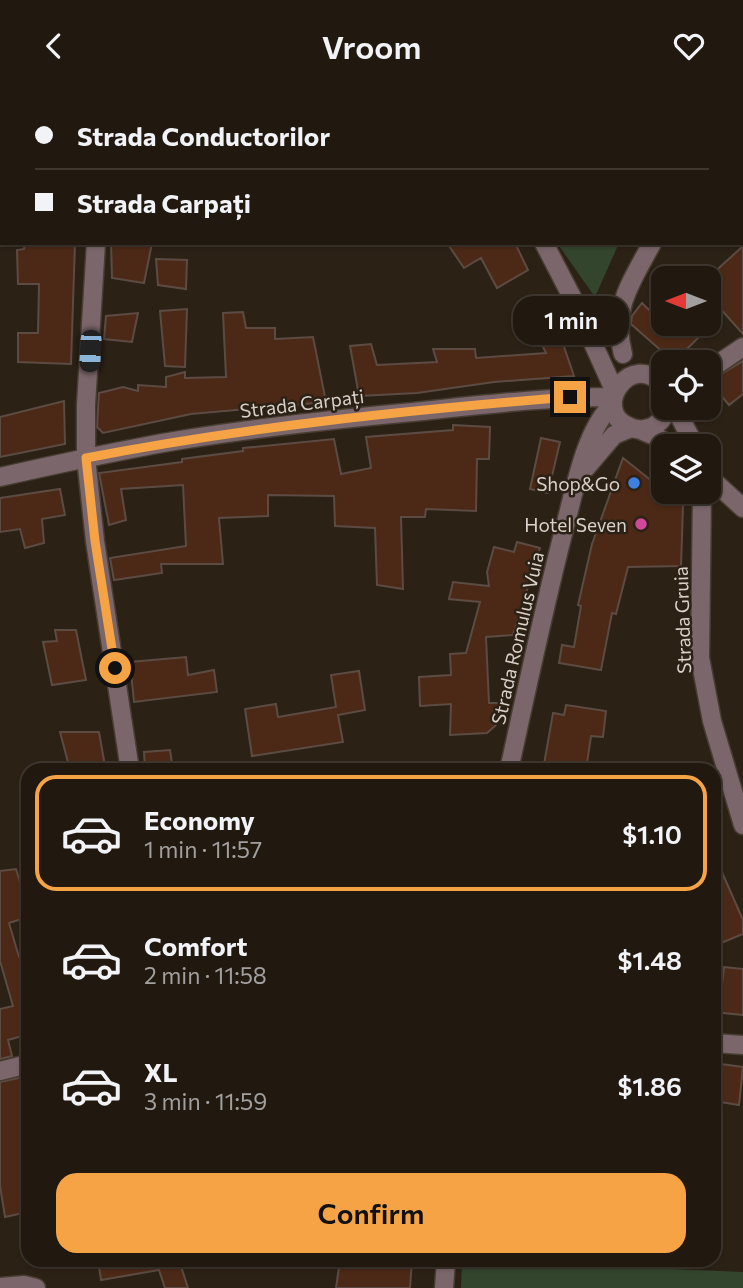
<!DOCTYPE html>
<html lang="en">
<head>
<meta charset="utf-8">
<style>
  :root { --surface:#211910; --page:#2d261e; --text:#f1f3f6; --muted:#a2a09f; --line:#3e3830; --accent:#f5a345 }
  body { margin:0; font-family:Commissioner,sans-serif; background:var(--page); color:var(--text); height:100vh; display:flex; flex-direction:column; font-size:26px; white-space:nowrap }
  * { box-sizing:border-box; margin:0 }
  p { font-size:23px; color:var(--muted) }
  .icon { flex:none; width:38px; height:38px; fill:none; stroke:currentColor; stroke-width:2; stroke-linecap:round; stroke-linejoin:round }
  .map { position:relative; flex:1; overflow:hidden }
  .drawer { position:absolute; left:21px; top:672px; width:700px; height:504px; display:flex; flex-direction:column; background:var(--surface); border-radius:21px; box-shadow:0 2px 5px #0004,0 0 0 2px var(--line) }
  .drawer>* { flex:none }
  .top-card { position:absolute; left:0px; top:0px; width:744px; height:154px; box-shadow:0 2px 5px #0004,0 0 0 2px var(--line); display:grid; align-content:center; height:154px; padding:0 35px; background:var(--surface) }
  .needle { width:46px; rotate:270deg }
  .controls { position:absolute; left:651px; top:175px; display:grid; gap:14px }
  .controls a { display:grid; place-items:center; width:70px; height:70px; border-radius:14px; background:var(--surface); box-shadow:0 2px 5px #0004,0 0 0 2px var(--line); font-size:35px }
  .end { position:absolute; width:32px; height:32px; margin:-16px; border:9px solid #f5a345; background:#111; box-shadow:0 0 0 4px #111 }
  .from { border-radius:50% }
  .bubble { position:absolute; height:49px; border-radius:21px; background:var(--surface); box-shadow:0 2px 5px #0004,0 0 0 2px var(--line); font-size:23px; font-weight:600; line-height:49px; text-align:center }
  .car { position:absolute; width:21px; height:42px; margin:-21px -10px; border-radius:9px; box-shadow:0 0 5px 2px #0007; background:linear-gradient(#222 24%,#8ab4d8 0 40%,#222 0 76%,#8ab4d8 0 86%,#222 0) }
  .top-card b { display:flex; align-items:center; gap:24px; height:66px; font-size:26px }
  .top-card b+b { border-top:2px solid var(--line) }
  .top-card i { width:18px; height:18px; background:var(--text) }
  ul { padding:12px 0 0; list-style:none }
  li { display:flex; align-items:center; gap:21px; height:116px; margin:0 14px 10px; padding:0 21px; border:4px solid transparent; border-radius:21px }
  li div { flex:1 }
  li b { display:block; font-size:26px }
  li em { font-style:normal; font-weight:600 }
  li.selected { border-color:var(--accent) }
  li>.icon { width:63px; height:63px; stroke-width:1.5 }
  .primary-button { display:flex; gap:14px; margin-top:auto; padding:14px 35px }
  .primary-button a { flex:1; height:80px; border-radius:21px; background:var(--accent); color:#111; font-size:28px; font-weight:600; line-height:80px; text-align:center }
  header { display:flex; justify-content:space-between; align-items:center; height:91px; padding:0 35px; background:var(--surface); font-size:32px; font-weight:600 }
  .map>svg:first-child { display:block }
</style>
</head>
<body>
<header><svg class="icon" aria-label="back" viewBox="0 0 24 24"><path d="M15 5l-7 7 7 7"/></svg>Vroom<svg class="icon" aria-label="heart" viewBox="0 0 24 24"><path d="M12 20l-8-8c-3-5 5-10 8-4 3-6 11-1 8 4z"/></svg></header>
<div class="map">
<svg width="743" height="1197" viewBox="0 0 743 1197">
  <rect width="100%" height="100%" fill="#2c2115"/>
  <path fill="#34452e" d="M409,0H687L412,2Z
    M557,152H619L595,206Z
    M462,1169L743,1181V1197H461Z"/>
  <path fill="#4c2917" stroke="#5c4b43" stroke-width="2" d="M25,152H75L71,273L18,271V242H38L39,193H18L17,159L24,158Z
    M111,152H152L144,192L112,187Z
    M447,152H515L528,179L497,197L481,167L464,177Z
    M743,155V243L709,205V186Z
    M156,168L187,169L186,198L158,194Z
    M663,202V233H712L674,271L631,233L632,225L642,212L649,219Z
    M187,218L185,276L165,275L160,220Z
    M243,221L246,237H275V248L313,246L326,311L191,323L103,342L97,336L99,302L123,296L138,300V294L166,296V286L185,281V287L226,286L223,222Z
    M138,222L132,251L104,248L106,225Z
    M560,244L574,285L494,291L417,302L359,305L350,255L371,253L377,274L437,271L433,258H475L476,267L546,262L539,247Z
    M743,270V303L729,314L709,290Z
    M64,310L65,353L0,366V326Z
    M453,334L490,336L489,368H477L476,420L426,418L425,426H401L403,498L377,494L375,437L335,435L334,405L268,404V425L219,427L223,473H161L162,482L114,489L110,467L186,455L183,394L121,398L126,429L109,434L99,382L182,371V368L243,360V357L334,348L341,383L371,377L366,346L453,339Z
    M541,347L560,351L548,402L530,398Z
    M623,367L683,415L681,475L628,476L616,523L612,522L601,579L559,572L562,554L574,556L581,515L578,514L592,453Z
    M60,398L65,424L42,428L44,452L25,457L20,438L0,441V407Z
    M517,451L540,457L513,544L486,546L489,612H499L496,634L487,642L450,644L451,613L420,615L419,586L451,584L450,563L466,562L480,511L449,508L453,491L489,495L487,481L494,456L514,461Z
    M55,539H76L86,589L52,594L43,551L57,550Z
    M186,566L188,584L214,579L217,601L134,611L130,571Z
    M359,580L365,619L338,624L343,651L252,665L245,618L276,613L278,626L336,616L331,584Z
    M566,614L606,620L603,646L591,645L586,679H543L553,622L564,624Z
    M60,641H99L105,675L96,679H70Z
    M170,659L173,679H145L144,661Z
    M714,763L743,829V843L714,855Z
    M16,778L28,818V826L9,832L19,866L28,863V948L23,949L22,945L8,949L12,965L0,968V918L13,915L0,870V780Z
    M724,876L743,878V924L714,921V901L721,902Z
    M714,972L743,976L739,1014L714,1010Z
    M28,985V1121L5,1126L0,1095V991Z
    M98,1169H179L188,1197H165L159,1179L101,1189Z
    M340,1169H412L410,1197H336Z"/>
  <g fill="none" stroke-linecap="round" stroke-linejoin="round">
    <defs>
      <path id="minor" d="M393,0L396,2
        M106,2V0
        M729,2L730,0
        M96,152L86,314V367L95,450L130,679
        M544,152L573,208L615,301
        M623,263C611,217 631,192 652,152
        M709,279L743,256
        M663,295C632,257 590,318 628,335C633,338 639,339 645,338C657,336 664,328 668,317
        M675,317L695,355
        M638,338L657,346L671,355
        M586,377L614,344L631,337
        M0,386C62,372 124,358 187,348C262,336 337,328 413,321C480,314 546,306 613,306
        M709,386L743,417
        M702,401L700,567L712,630L743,734
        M509,679C527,597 544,516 565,435C575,398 585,339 613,313
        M714,952L743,954
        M0,980L28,973
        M0,1196L24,1194L36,1197
        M444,1197L446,1169"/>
    </defs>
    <use href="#minor" stroke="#483d32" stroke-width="21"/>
    <use href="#minor" stroke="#7b676b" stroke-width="18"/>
  </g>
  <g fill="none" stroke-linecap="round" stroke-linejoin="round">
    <path stroke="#f5a345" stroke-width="9" d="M115,577L95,450L86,367C246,336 408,319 570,306"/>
  </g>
  <circle fill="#3f7fe0" stroke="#2c2115" stroke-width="2.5" cx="634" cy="392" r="7"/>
  <circle fill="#d1479c" stroke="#2c2115" stroke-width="2.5" cx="641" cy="433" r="7"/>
  <g text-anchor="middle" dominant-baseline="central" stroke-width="5" stroke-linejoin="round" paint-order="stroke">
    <g font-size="19" fill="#d9d2ca" stroke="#2c2115">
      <text transform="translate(302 312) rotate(-7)">Strada Carpați</text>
      <text transform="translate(682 529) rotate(-92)">Strada Gruia</text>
      <text transform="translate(517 547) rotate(-77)">Strada Romulus Vuia</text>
    </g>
    <g font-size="19" fill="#d9d2ca" stroke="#2c2115" text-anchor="end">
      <text x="620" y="392">Shop&amp;Go</text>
      <text x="627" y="433">Hotel Seven</text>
    </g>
  </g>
</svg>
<div class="controls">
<a><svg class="needle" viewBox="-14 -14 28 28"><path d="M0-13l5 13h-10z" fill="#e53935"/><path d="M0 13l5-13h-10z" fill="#a2a09f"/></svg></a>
<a><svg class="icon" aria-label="locate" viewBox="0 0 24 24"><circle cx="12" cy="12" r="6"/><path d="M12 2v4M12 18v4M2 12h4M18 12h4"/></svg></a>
<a><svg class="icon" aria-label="layers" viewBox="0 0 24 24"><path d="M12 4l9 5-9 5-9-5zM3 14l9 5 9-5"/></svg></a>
</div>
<i class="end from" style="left:115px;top:577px"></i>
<i class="end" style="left:570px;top:306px"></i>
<div class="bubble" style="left:513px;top:205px;width:116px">1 min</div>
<i class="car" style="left:90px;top:260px;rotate:183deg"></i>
<div class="top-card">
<b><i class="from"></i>Strada Conductorilor</b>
<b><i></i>Strada Carpați</b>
</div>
<section class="drawer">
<ul>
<li class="selected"><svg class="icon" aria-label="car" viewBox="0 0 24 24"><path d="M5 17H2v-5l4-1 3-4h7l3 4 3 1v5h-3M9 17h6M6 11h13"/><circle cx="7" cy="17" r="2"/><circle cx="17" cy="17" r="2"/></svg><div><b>Economy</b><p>1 min · 11:57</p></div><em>$1.10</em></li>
<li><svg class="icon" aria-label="car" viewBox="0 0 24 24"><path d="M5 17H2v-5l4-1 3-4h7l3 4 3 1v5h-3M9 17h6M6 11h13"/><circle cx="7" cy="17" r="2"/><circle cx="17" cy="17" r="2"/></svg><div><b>Comfort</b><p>2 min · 11:58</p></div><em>$1.48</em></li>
<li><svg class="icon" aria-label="car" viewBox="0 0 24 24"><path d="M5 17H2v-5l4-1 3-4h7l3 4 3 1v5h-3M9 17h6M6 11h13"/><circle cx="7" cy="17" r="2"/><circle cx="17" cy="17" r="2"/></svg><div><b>XL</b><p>3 min · 11:59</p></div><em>$1.86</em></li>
</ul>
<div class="primary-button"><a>Confirm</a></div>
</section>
</div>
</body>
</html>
